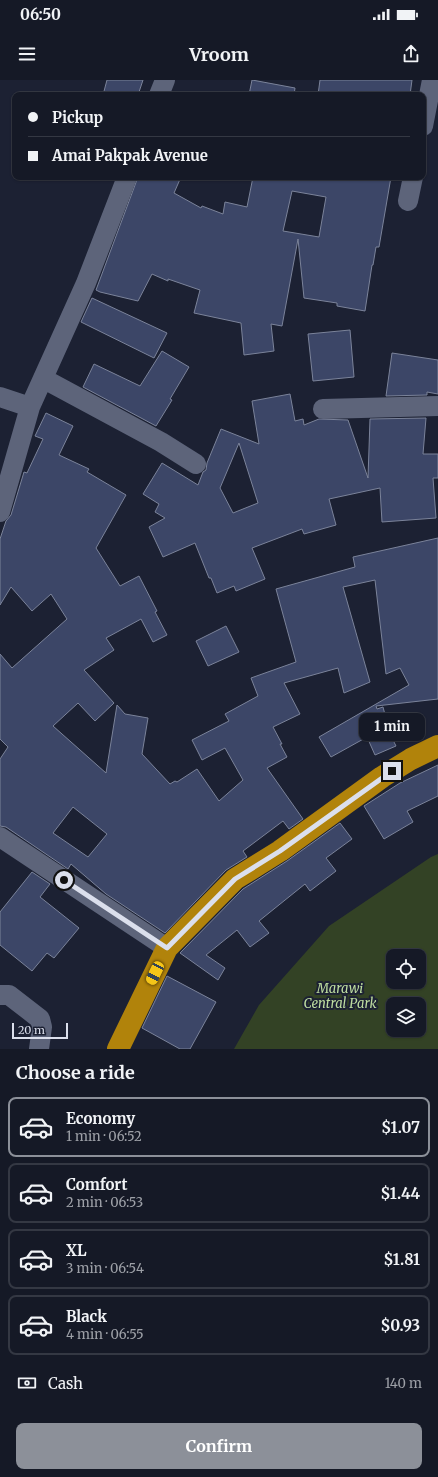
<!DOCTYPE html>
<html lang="en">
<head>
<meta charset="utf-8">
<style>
  :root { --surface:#151926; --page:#1e222e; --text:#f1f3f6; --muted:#9da0a7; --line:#343843; --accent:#8c9099 }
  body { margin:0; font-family:Merriweather,serif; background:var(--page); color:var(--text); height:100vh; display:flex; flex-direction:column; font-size:15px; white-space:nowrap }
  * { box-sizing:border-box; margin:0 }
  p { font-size:13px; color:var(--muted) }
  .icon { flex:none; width:22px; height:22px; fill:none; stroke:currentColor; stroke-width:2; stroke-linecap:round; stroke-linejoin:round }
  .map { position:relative; height:969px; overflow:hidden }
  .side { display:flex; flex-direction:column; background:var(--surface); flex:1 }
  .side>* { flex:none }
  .guide { position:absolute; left:12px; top:12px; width:414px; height:88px; border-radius:8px; box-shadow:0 1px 3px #0004,0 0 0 1px var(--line); display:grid; align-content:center; height:88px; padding:0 16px; background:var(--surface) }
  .buttons { position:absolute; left:386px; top:869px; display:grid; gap:8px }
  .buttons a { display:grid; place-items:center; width:40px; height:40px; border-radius:8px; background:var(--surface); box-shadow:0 1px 3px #0004,0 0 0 1px var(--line); font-size:20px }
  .scale { position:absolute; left:12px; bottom:10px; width:56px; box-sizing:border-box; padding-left:4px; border:2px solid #dbdfec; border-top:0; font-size:11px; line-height:14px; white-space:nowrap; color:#dbdfec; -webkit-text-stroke:3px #1c2133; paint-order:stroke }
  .end { position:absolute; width:18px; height:18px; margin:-9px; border:5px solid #dbdfec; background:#111; box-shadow:0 0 0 2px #111 }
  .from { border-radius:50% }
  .bubble { position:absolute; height:28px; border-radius:8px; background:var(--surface); box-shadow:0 1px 3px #0004,0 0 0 1px var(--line); font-size:13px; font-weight:700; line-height:28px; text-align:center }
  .car { position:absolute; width:12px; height:24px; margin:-12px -6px; border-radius:5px; box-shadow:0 0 3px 1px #0007; background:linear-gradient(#f5c518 24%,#345 0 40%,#f5c518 0 76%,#345 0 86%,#f5c518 0) }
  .guide b { display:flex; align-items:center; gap:14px; height:38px; font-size:15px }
  .guide b+b { border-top:1px solid var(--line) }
  .guide i { width:10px; height:10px; background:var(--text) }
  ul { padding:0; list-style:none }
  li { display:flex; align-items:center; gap:12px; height:60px; margin:0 8px 6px; padding:0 8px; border:2px solid var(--line); border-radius:8px }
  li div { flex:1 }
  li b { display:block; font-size:15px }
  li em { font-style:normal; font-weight:700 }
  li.active { border-color:var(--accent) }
  li>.icon { width:36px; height:36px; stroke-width:1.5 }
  h2 { padding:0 16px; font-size:18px; line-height:48px }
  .pay { display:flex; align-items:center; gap:10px; height:44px; padding:0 16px; font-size:15px }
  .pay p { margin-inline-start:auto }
  .action { display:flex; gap:8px; margin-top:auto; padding:8px 16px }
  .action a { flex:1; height:46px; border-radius:8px; background:var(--accent); color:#fff; font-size:16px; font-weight:700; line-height:46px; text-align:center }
  .status { display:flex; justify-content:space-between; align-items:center; height:28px; padding:0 20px; background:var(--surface); direction:ltr }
  .status svg { height:11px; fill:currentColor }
  header { display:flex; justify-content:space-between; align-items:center; height:52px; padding:0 16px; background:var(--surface); font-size:18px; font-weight:700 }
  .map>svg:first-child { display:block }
</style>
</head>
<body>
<div class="status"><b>06:50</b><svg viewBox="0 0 49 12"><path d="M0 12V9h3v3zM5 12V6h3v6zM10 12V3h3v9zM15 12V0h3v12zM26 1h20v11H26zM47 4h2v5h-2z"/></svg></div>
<header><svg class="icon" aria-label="menu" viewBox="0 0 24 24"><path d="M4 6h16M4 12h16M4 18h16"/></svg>Vroom<svg class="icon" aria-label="share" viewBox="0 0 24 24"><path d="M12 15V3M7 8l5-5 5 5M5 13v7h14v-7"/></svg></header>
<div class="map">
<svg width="438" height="969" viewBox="0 0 438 969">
  <rect width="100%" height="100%" fill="#1c2133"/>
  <path fill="#334225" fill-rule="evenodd" d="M438,774V969H234L259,925L329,846L431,777ZM393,876H419V902H393ZM393,924H419V950H393Z"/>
  <path fill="#3c4667" stroke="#7b839a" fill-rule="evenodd" d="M107,0H143L138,15H103Z
    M252,0L295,8L294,15H249Z
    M320,0H412L410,15H318Z
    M138,97H181L174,113L201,128L202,126L223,134L225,122L247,127L253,97H391L379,167H376L373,185H372L365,231L337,226V223L304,218L298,159L282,246L271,244L274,271L244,275L241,243L194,233L200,210L168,199V201L152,194L138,221L100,212L96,210ZM292,111L326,117L319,157L283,151Z
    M92,218L167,253L154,278L81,242Z
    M350,250L354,297L313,301L308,254Z
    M162,271L189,287L170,319L172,320L156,346L83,307L94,284L140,306Z
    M392,273L438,280V314L427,312V315L386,316Z
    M290,314L295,341L303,339L304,345L319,339L348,340L368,398L370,339L426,338L423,374H438V398H433L436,438L382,442L380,408L329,419L336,445L304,454L302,449L252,468L265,499L236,511L234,506L217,513L211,498H209L195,463L163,477L149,447L165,438L155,432L159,424L143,414L162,383L198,405L203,392L206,390L207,383L221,349L259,364L252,321ZM239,363L258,423L233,433L220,408Z
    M46,333L73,346L59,375L89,389L87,392L126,415L96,468L120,506L139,496L157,531L155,532L167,555L153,562L141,539L106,558L114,570L84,590L114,623L95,641L78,623L53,646L106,693L117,625L125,634L148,638L142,674L170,704L175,701L177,702L197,689L219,721L243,700L225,668L202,680L192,660L229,641L225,634L258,616L251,598L296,582L276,509L355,487L353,477L438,458V619L376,626L377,629L383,627L390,654L396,666L375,675L367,657L331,677L319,657L409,605L400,588L386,594L375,500L343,507L370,602L344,613L338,588L284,603L300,634L273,647L282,664H280L287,677L267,688L303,739L289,749L283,741L243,771L247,777L226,790L165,853L106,814L71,784L68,789L6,747L0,746V679L8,667L0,659V574L12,588L67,539L51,514L32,531L11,507L0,525V459L6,441L11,435L24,392L27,393L43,359L35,356ZM73,727L107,754L88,777L53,753Z
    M226,546L239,572L208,586L196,561Z
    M438,685V716L407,731L413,742L384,759L364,726L400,703Z
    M340,743L352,759L326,778L336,791L310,811L305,804L259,841L269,853L250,867L237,850L206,875L225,888L218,900L180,873L243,809L287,781Z
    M32,792L50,804L40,817L79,848L54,878L47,873L32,891L0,865V832Z
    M167,896L216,922L190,969H180L142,948Z"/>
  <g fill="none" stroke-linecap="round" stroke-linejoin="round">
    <path stroke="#5d647a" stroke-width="20" d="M159,15L165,0
      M423,46L432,0
      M408,121L413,97
      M44,299L161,362L196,384
      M0,317L30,327
      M323,329L438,326
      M0,432L30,327L86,203L127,97
      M0,757L167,868
      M0,915H9L40,939L42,947L39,969"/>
    <path stroke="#b1830b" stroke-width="22" d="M118,969L167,868L235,799L280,771L382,697L411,679L438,666"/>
  </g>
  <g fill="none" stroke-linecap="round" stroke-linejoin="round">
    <path stroke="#dbdfec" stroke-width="5" d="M64,800L167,868L235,799L280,771L392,691"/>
  </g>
  <g text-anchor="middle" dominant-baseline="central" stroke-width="4" stroke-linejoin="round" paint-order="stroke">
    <g font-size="13" font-style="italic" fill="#bedda0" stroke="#1c2133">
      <text x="340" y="908">Marawi<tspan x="340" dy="15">Central Park</tspan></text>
    </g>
  </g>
</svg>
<div class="buttons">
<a><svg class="icon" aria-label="locate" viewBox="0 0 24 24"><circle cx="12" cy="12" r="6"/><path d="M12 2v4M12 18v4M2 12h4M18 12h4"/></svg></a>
<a><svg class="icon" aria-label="layers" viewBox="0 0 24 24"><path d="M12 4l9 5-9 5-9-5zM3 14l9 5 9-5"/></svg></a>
</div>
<div class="scale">20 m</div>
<i class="end from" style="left:64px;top:800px"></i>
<i class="end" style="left:392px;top:691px"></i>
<div class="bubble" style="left:359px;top:633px;width:66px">1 min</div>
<i class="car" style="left:155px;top:893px;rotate:206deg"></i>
<div class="guide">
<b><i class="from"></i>Pickup</b>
<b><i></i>Amai Pakpak Avenue</b>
</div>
</div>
<section class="side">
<h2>Choose a ride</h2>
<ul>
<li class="active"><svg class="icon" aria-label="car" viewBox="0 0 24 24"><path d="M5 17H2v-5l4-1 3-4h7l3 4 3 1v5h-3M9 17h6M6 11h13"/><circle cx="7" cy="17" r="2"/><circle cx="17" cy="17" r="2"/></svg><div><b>Economy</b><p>1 min · 06:52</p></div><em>$1.07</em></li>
<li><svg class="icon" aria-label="car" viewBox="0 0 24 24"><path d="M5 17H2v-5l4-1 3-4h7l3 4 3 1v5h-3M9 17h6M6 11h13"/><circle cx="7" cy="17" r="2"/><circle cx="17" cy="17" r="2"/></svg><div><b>Comfort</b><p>2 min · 06:53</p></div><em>$1.44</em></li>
<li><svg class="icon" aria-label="car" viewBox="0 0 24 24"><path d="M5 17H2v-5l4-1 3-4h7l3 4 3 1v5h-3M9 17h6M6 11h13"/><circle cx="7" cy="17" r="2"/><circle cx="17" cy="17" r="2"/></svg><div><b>XL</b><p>3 min · 06:54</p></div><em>$1.81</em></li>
<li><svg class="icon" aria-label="car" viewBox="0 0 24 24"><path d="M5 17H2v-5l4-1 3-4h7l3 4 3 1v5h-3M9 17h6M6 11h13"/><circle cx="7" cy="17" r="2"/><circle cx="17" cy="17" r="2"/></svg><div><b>Black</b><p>4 min · 06:55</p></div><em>$0.93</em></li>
</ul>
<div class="pay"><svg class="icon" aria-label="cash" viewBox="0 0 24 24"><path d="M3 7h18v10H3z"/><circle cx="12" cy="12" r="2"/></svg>Cash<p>140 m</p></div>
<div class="action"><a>Confirm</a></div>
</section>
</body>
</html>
